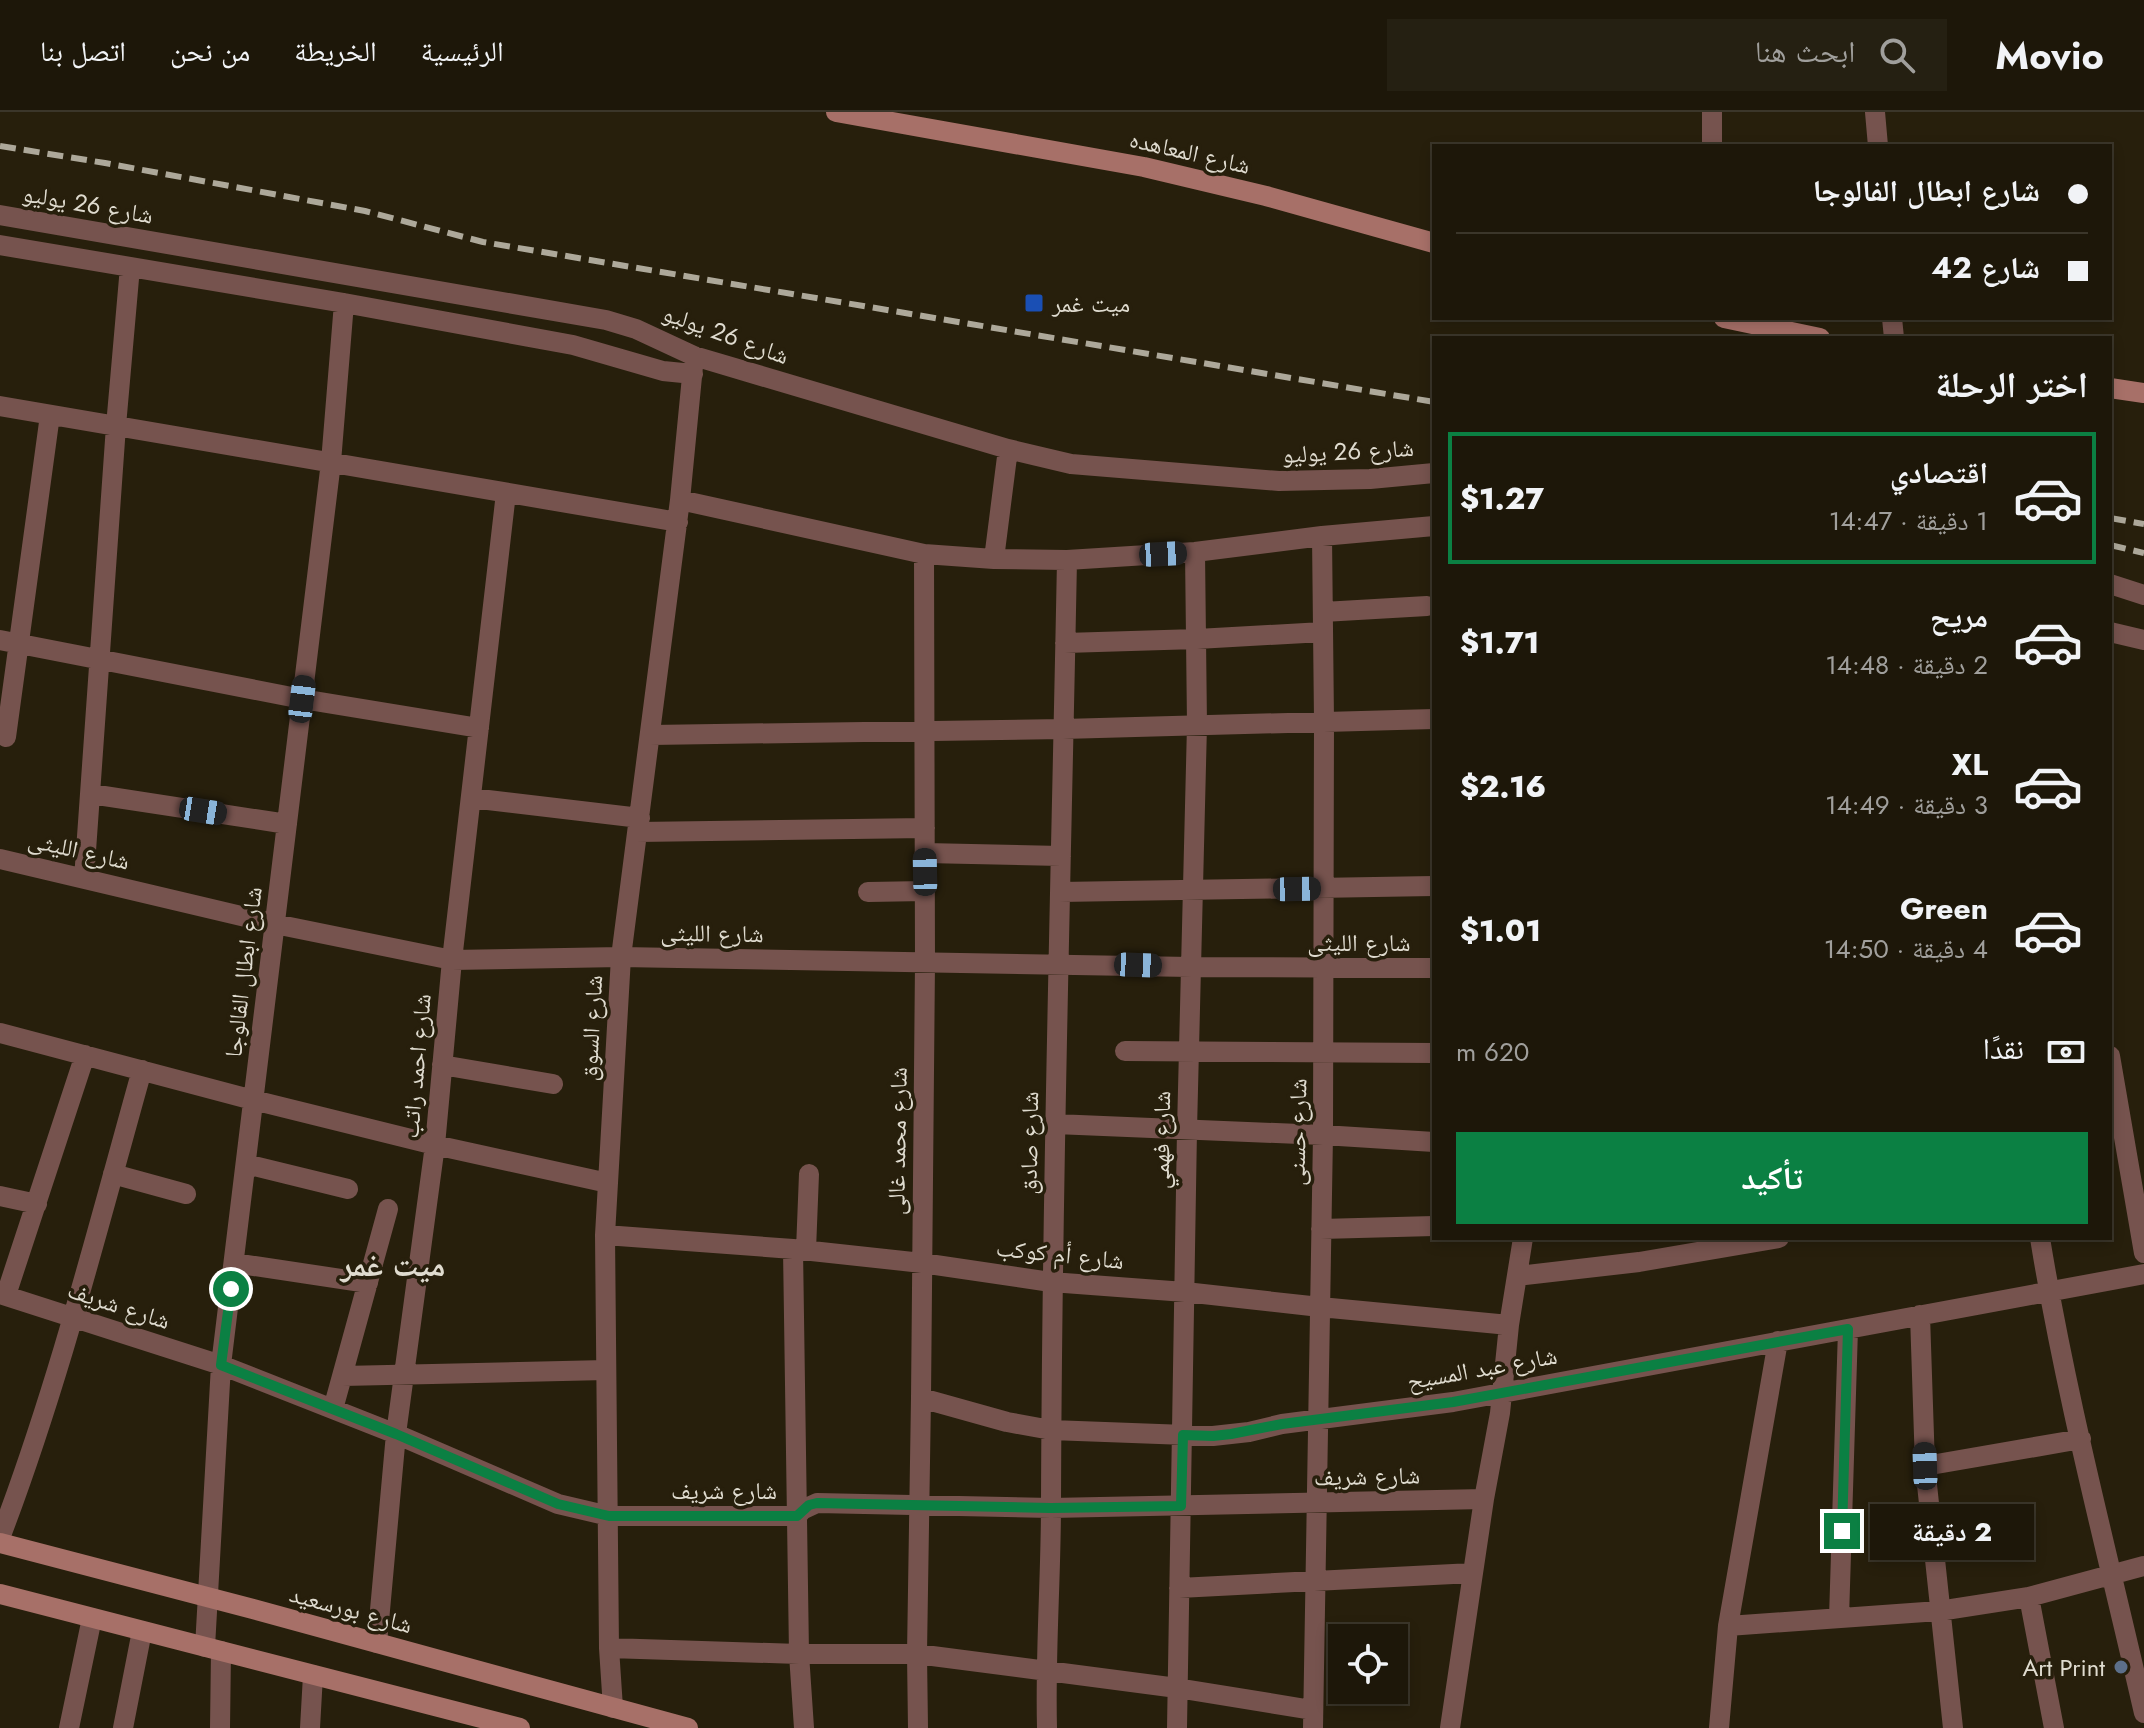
<!DOCTYPE html>
<html lang="ar">
<head>
<meta charset="utf-8">
<style>
  :root { --surface:#1d1709; --page:#252012; --text:#f1f3f6; --muted:#a09f9c; --line:#3b362a; --accent:#0b8043 }
  body { margin:0; font-family:Jost,"Noto Naskh Arabic",sans-serif; background:var(--page); color:var(--text); direction:rtl; height:100vh; display:flex; flex-direction:column; font-size:30px; white-space:nowrap }
  * { box-sizing:border-box; margin:0 }
  p { font-size:26px; color:var(--muted) }
  .icon { flex:none; width:44px; height:44px; fill:none; stroke:currentColor; stroke-width:2; stroke-linecap:round; stroke-linejoin:round }
  .map { position:relative; flex:1; overflow:hidden; direction:ltr }
  .side { position:absolute; left:1432px; top:224px; width:680px; height:904px; display:flex; flex-direction:column; background:var(--surface); border-radius:0px; box-shadow:0 4px 12px #0003,0 0 0 2px var(--line); direction:rtl }
  .side>* { flex:none }
  .top-card { position:absolute; left:1432px; top:32px; width:680px; height:176px; border-radius:0px; box-shadow:0 4px 12px #0003,0 0 0 2px var(--line); direction:rtl; display:grid; align-content:center; height:176px; padding:0 24px; background:var(--surface) }
  .fabs { position:absolute; left:1328px; top:1512px; display:grid; gap:16px }
  .fabs a { display:grid; place-items:center; width:80px; height:80px; border-radius:0px; background:var(--surface); box-shadow:0 4px 12px #0003,0 0 0 2px var(--line); font-size:40px }
  .end { position:absolute; width:36px; height:36px; margin:-18px; border:10px solid #0b8043; background:#fff; box-shadow:0 0 0 4px #fff }
  .from { border-radius:50% }
  .bubble { position:absolute; height:56px; border-radius:0px; background:var(--surface); box-shadow:0 4px 12px #0003,0 0 0 2px var(--line); font-size:26px; font-weight:800; line-height:56px; text-align:center; direction:rtl }
  .car { position:absolute; width:24px; height:48px; margin:-24px -12px; border-radius:10px; box-shadow:0 0 6px 2px #0007; background:linear-gradient(#222 24%,#8ab4d8 0 40%,#222 0 76%,#8ab4d8 0 86%,#222 0) }
  .top-card b { display:flex; align-items:center; gap:28px; height:76px; font-size:30px }
  .top-card b+b { border-top:2px solid var(--line) }
  .top-card i { width:20px; height:20px; background:var(--text) }
  ul { padding:0; list-style:none }
  li { display:flex; align-items:center; gap:24px; height:132px; margin:0 16px 12px; padding:0 8px; border:4px solid transparent; border-radius:0px }
  li div { flex:1 }
  li b { display:block; font-size:30px }
  li em { font-style:normal; font-weight:800 }
  li.selected { border-color:var(--accent) }
  li>.icon { width:72px; height:72px; stroke-width:1.5 }
  h2 { padding:0 24px; font-size:36px; line-height:96px }
  .pay { display:flex; align-items:center; gap:20px; height:88px; padding:0 24px; font-size:30px }
  .pay p { margin-inline-start:auto }
  .button { display:flex; gap:16px; margin-top:auto; padding:16px 24px }
  .button a { flex:1; height:92px; border-radius:0px; background:var(--accent); color:#fff; font-size:32px; font-weight:800; line-height:92px; text-align:center }
  header { display:flex; align-items:center; gap:48px; box-sizing:border-box; height:112px; padding:0 40px; background:var(--surface); border-bottom:2px solid var(--line) }
  header strong { font-size:38px }
  nav { display:flex; gap:44px; margin-inline-start:auto; font-size:28px }
  .search { width:560px; height:72px; background:var(--page); display:flex; align-items:center; gap:20px; box-sizing:border-box; padding:0 28px; border-radius:0px; color:var(--muted); font-size:30px }
  .map>svg:first-child { display:block }
</style>
</head>
<body>
<header>
<strong>Movio</strong>
<div class="search"><svg class="icon" aria-label="search" viewBox="0 0 24 24"><circle cx="10" cy="10" r="6"/><path d="M15 15l6 6"/></svg>ابحث هنا</div>
<nav><a>الرئيسية</a><a>الخريطة</a><a>من نحن</a><a>اتصل بنا</a></nav>
</header>
<div class="map">
<svg width="2144" height="1616" viewBox="0 0 2144 1616">
  <rect width="100%" height="100%" fill="#271f0c"/>
  <g fill="none" stroke-linecap="round" stroke-linejoin="round">
    <path stroke="#76534e" stroke-width="20" d="M1712,0V34
      M1875,0L1878,34
      M0,103L606,208L636,217L694,244L1008,337L1071,352L1279,369L1370,367L1434,361
      M0,133L344,191L573,233L663,259L693,262
      M1892,206L1894,226
      M0,294L678,410
      M680,388L924,442L994,447L1067,448L1195,440L1322,424L1434,414
      M994,447L1008,337
      M2110,472L2144,483
      M1323,500L1427,494
      M2110,520L2144,528
      M0,528L302,587L479,616
      M1065,531L1197,527L1323,520
      M651,623L1063,617L1434,607
      M6,625L50,303
      M91,682L287,712
      M471,686L640,706
      M638,720L925,716
      M925,741L1061,744
      M0,747L275,812L452,848L621,845L1191,855L1434,856
      M84,767L116,314L130,155
      M868,780L925,779
      M1060,780L1434,774
      M0,921L253,988L435,1033L608,1071
      M1125,939L1434,941
      M2110,944L2144,1141
      M442,953L553,972
      M1055,1012L1323,1023L1434,1030
      M246,1052L348,1077
      M113,1062L186,1082
      M0,1084L37,1092
      M1321,1117L1434,1114
      M605,1123L793,1137L922,1151L1051,1170L1185,1180L1320,1195L1509,1213
      M2040,1126C2066,1286 2108,1443 2144,1601
      M793,1137L799,1542L804,1616
      M806,1138L809,1062
      M234,1151L368,1171
      M1517,1164L1639,1150L1779,1126
      M0,1182L221,1253L396,1322L558,1392L609,1404H797L802,1398L817,1391L1051,1396L1484,1387
      M6,1183L85,943
      M1920,1203L1925,1354L1953,1616
      M343,1264L606,1258
      M921,1286L1007,1310L1051,1318L1213,1324L1249,1320L1282,1312L1453,1290L2144,1162
      M333,1297L388,1097
      M1925,1354L2081,1327
      M0,1426C58,1274 98,1115 142,958
      M1179,1476L1473,1461
      M2029,1485L2054,1616
      M1839,1506L1848,1217
      M1728,1514L1939,1499L2029,1485L2144,1454
      M377,1531L396,1322L435,1033L452,848L506,381
      M205,1535L221,1253L331,350L344,191
      M609,1536L799,1542H917L1177,1576L1312,1598
      M613,1596L609,1536L605,1123L621,845L680,388L694,244
      M69,1616L92,1506
      M123,1616L142,1519
      M220,1616L221,1539
      M310,1616L313,1563
      M918,1616L917,1542L921,1286L925,850L924,442
      M1047,1616C1045,1541 1051,1467 1051,1392C1052,1077 1061,762 1067,448
      M1177,1616L1187,1018L1197,613L1195,440
      M1313,1616L1323,1023L1324,609L1322,424
      M1450,1616L1484,1387L1500,1301L1509,1213L1523,1126
      M1719,1616L1728,1514L1778,1229"/>
    <path stroke="#a77068" stroke-width="20" d="M836,0L1144,55L1266,84L1434,131
      M1724,206L1820,226
      M2110,276L2144,281
      M0,1431L253,1497L688,1616
      M0,1482L520,1616"/>
    <path stroke="#ada89a" stroke-width="6" stroke-dasharray="16 8" stroke-linecap="butt" d="M0,34L105,51L365,99L483,130L1434,290
      M2110,406L2144,412
      M2110,433L2144,441"/>
  </g>
  <g fill="none" stroke-linecap="round" stroke-linejoin="round">
    <path stroke="#0b8043" stroke-width="10" d="M231,1177L221,1253L396,1322L558,1392L609,1404H797L809,1393L817,1391L1051,1396L1181,1394L1183,1323L1213,1324L1231,1322L1282,1312L1453,1290L1848,1217L1842,1419"/>
  </g>
  <rect fill="#1a4fb4" stroke="#271f0c" stroke-width="3" x="1024" y="181" width="20" height="20" rx="4"/>
  <circle fill="#5c6f8a" stroke="#271f0c" stroke-width="3" cx="2121" cy="1555" r="8"/>
  <g text-anchor="middle" dominant-baseline="central" stroke-width="7" stroke-linejoin="round" paint-order="stroke">
    <g font-size="24" fill="#dfdbcf" stroke="#271f0c">
      <text transform="translate(1190 40) rotate(13)">شارع المعاهده</text>
      <text transform="translate(88 92) rotate(10)">شارع 26 يوليو</text>
      <text transform="translate(726 222) rotate(20)">شارع 26 يوليو</text>
      <text transform="translate(1348 339) rotate(-3)">شارع 26 يوليو</text>
      <text transform="translate(79 738) rotate(13)">شارع الليثى</text>
      <text transform="translate(712 821) rotate(1)">شارع الليثى</text>
      <text x="1359" y="830">شارع الليثى</text>
      <text transform="translate(243 860) rotate(-83)">شارع ابطال الفالوجا</text>
      <text transform="translate(591 916) rotate(-87)">شارع السوق</text>
      <text transform="translate(416 954) rotate(-85)">شارع احمد راتب</text>
      <text transform="translate(1297 1020) rotate(-89)">شارع حسنى</text>
      <text transform="translate(1161 1028) rotate(-89)">شارع فهمي</text>
      <text transform="translate(897 1029) rotate(-89)">شارع محمد غالى</text>
      <text transform="translate(1029 1031) rotate(-89)">شارع صادق</text>
      <text transform="translate(1060 1142) rotate(6)">شارع أم كوكب</text>
      <text transform="translate(119 1193) rotate(18)">شارع شريف</text>
      <text transform="translate(1482 1256) rotate(-10)">شارع عبد المسيح</text>
      <text transform="translate(1367 1364) rotate(-1)">شارع شريف</text>
      <text x="724" y="1378">شارع شريف</text>
      <text transform="translate(351 1497) rotate(15)">شارع بورسعيد</text>
    </g>
    <g font-size="24" fill="#dfdbcf" stroke="#271f0c" text-anchor="start">
      <text x="1052" y="191">ميت غمر</text>
      <text x="2105" y="1555" text-anchor="end">Art Print</text>
    </g>
    <g font-size="32" font-weight="bold" fill="#dfdbcf" stroke="#271f0c">
      <text x="393" y="1153">ميت غمر</text>
    </g>
  </g>
</svg>
<div class="fabs">
<a><svg class="icon" aria-label="locate" viewBox="0 0 24 24"><circle cx="12" cy="12" r="6"/><path d="M12 2v4M12 18v4M2 12h4M18 12h4"/></svg></a>
</div>
<i class="end from" style="left:231px;top:1177px"></i>
<i class="end" style="left:1842px;top:1419px"></i>
<div class="bubble" style="left:1870px;top:1392px;width:164px">2 دقيقة</div>
<i class="car" style="left:1163px;top:442px;rotate:87deg"></i>
<i class="car" style="left:302px;top:587px;rotate:7deg"></i>
<i class="car" style="left:203px;top:699px;rotate:99deg"></i>
<i class="car" style="left:925px;top:760px;rotate:359deg"></i>
<i class="car" style="left:1297px;top:777px;rotate:89deg"></i>
<i class="car" style="left:1138px;top:853px;rotate:92deg"></i>
<i class="car" style="left:1925px;top:1354px;rotate:358deg"></i>
<div class="top-card">
<b><i class="from"></i>شارع ابطال الفالوجا</b>
<b><i></i>شارع 42</b>
</div>
<section class="side">
<h2>اختر الرحلة</h2>
<ul>
<li class="selected"><svg class="icon" aria-label="car" viewBox="0 0 24 24"><path d="M5 17H2v-5l4-1 3-4h7l3 4 3 1v5h-3M9 17h6M6 11h13"/><circle cx="7" cy="17" r="2"/><circle cx="17" cy="17" r="2"/></svg><div><b>اقتصادي</b><p>1 دقيقة · 14:47</p></div><em>$1.27</em></li>
<li><svg class="icon" aria-label="car" viewBox="0 0 24 24"><path d="M5 17H2v-5l4-1 3-4h7l3 4 3 1v5h-3M9 17h6M6 11h13"/><circle cx="7" cy="17" r="2"/><circle cx="17" cy="17" r="2"/></svg><div><b>مريح</b><p>2 دقيقة · 14:48</p></div><em>$1.71</em></li>
<li><svg class="icon" aria-label="car" viewBox="0 0 24 24"><path d="M5 17H2v-5l4-1 3-4h7l3 4 3 1v5h-3M9 17h6M6 11h13"/><circle cx="7" cy="17" r="2"/><circle cx="17" cy="17" r="2"/></svg><div><b>XL</b><p>3 دقيقة · 14:49</p></div><em>$2.16</em></li>
<li><svg class="icon" aria-label="car" viewBox="0 0 24 24"><path d="M5 17H2v-5l4-1 3-4h7l3 4 3 1v5h-3M9 17h6M6 11h13"/><circle cx="7" cy="17" r="2"/><circle cx="17" cy="17" r="2"/></svg><div><b>Green</b><p>4 دقيقة · 14:50</p></div><em>$1.01</em></li>
</ul>
<div class="pay"><svg class="icon" aria-label="cash" viewBox="0 0 24 24"><path d="M3 7h18v10H3z"/><circle cx="12" cy="12" r="2"/></svg>نقدًا<p>620 m</p></div>
<div class="button"><a>تأكيد</a></div>
</section>
</div>
</body>
</html>
